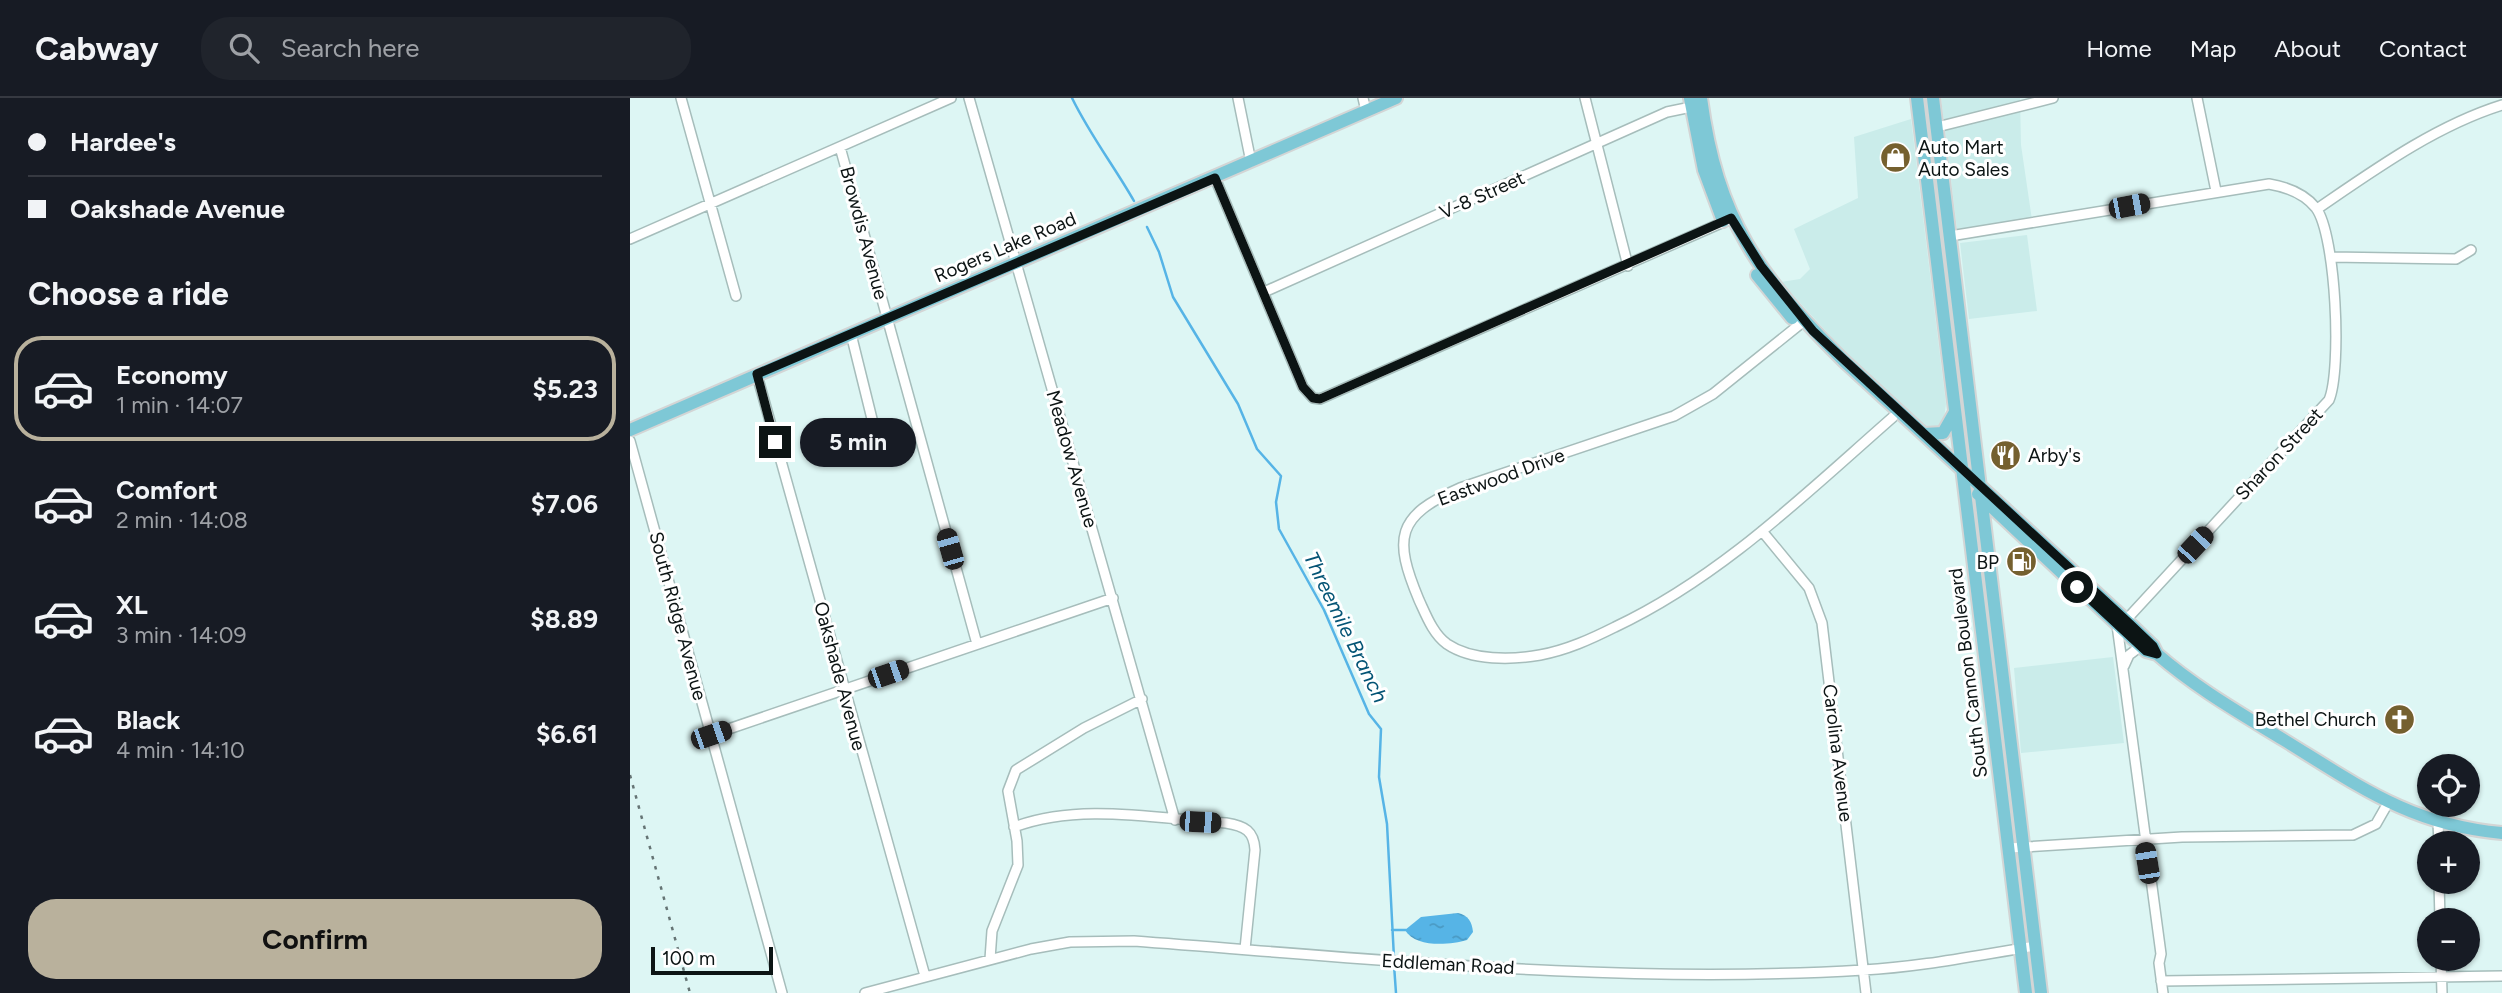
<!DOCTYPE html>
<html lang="en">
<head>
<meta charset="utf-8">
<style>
  :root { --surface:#171b24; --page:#20242c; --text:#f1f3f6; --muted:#9ea1a6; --line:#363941; --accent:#b9b19c }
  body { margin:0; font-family:Figtree,sans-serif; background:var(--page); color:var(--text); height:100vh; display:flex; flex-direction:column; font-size:26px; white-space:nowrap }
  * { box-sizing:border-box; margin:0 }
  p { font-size:23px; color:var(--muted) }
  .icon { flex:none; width:38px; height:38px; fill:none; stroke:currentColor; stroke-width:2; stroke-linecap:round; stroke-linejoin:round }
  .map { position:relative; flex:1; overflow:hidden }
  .drawer { display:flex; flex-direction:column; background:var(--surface); width:630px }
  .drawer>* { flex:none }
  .hud { display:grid; align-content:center; height:154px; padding:0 28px; background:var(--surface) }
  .buttons { position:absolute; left:1787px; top:656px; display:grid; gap:14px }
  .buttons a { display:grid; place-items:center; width:63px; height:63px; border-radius:50%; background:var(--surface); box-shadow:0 2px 5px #0004; font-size:35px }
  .scale { position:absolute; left:21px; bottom:18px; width:122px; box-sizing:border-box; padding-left:7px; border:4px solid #0c1414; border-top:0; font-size:19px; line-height:24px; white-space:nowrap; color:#0c1414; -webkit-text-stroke:5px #fff; paint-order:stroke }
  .end { position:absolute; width:32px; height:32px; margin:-16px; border:9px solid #0c1414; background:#fff; box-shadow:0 0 0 4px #fff }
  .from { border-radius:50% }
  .bubble { position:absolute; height:49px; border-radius:24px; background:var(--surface); box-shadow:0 2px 5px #0004; font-size:23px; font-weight:700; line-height:49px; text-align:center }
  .car { position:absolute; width:21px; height:42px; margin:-21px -10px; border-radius:9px; box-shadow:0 0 5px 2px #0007; background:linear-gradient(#222 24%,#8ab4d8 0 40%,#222 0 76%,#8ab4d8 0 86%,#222 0) }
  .hud b { display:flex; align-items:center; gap:24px; height:66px; font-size:26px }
  .hud b+b { border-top:2px solid var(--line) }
  .hud i { width:18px; height:18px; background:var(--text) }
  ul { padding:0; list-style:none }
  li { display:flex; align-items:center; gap:21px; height:105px; margin:0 14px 10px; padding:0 14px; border:4px solid transparent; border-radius:28px }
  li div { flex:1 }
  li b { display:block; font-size:26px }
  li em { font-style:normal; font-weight:700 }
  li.selected { border-color:var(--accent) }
  li>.icon { width:63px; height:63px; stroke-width:1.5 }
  h2 { padding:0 28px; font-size:32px; line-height:84px }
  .action { display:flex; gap:14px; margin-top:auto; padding:14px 28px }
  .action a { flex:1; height:80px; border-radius:28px; background:var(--accent); color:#111; font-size:28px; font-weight:700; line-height:80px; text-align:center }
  header { display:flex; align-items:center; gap:42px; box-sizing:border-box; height:98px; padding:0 35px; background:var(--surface); border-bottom:2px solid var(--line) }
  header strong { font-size:33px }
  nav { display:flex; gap:38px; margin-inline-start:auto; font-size:24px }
  .search { width:490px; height:63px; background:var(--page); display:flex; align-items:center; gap:18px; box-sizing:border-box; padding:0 24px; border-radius:28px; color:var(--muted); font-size:26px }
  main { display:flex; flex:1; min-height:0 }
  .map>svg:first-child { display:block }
</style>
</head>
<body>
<header>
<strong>Cabway</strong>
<div class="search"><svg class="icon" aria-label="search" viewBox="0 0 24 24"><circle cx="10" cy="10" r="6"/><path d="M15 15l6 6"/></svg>Search here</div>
<nav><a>Home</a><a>Map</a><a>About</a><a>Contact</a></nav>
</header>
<main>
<section class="drawer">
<div class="hud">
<b><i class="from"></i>Hardee's</b>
<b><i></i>Oakshade Avenue</b>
</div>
<h2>Choose a ride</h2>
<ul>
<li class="selected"><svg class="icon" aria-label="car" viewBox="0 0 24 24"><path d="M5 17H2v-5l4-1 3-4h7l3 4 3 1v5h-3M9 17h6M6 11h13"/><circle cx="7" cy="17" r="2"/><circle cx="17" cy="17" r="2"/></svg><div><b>Economy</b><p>1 min · 14:07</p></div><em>$5.23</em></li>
<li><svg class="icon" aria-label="car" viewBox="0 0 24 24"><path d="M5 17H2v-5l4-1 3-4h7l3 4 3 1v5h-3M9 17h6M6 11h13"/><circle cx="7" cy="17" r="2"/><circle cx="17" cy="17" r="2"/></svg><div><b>Comfort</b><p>2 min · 14:08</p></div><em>$7.06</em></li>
<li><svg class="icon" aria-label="car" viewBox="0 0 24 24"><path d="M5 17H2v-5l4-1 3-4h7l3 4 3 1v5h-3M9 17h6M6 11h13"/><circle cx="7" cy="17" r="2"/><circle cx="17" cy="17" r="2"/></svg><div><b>XL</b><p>3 min · 14:09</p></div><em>$8.89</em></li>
<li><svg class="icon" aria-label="car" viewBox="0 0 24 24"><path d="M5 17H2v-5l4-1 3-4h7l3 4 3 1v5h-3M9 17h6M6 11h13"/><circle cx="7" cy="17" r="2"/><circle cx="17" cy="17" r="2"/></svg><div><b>Black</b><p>4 min · 14:10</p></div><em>$6.61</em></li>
</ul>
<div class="action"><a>Confirm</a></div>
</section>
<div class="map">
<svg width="1872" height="895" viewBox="0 0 1872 895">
  <defs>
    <pattern id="water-ripples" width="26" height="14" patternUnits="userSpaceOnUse" patternTransform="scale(1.75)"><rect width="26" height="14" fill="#56b4e6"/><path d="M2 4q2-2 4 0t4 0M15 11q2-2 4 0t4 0" fill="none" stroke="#4a9ac4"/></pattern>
  </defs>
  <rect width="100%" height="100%" fill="#ddf6f4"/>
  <path fill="#caecea" d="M1311,0H1390L1391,47L1402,122L1327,131Z
    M1281,21L1316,306L1313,328L1305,332L1294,329L1227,267L1151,184L1170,181L1180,171L1164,131L1228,100L1224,39Z
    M1397,137L1407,213L1339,221L1330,145Z
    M1483,559L1494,645L1391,655L1384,570Z"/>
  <path fill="url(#water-ripples)" d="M828,815C838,817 842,824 843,834L837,842C820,847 785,850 775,832L791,819Z"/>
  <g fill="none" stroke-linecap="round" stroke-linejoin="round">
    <path stroke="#56b4e6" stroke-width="2.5" d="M442,0C460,37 484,68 504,103
      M517,129L529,154L543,199L608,306L627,351L651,378L646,404L649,431L694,512L739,616L751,631L749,679L757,726L764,860
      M762,832H776
      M764,867L766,895"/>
    <defs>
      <path id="minor" d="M51,0L106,198
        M339,0L545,722
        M608,0L621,64
        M733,0L736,13
        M955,0L998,168
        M1567,0L1586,93
        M1307,29L1423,0
        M210,49L347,546
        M585,80L673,289L683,300L690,301L1096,123
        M1687,111C1744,72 1805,28 1872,7
        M1320,138L1639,86C1657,89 1674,95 1686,110C1706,137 1712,271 1699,302L1496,522
        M0,141L321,0
        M1701,159L1826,161L1841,152
        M634,194L1037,14L1066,8
        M1174,223L1083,296L1044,318L830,390C766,418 763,440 789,502C796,517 803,536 817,546C842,563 882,562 910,557C937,552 961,541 985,529C1091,479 1175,396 1263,319
        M221,236L244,329
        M127,277L295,878
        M0,343L152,895
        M1132,433L1179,490L1192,525L1236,895
        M1487,527L1531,856L1529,865L1533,895
        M1494,568L1499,557L1511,548
        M81,637L483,500
        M1808,725L1809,746
        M384,729C450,704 528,721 596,725C615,728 624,733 625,752L615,851
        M1379,750L1552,739L1723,737L1746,726L1758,705
        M1809,784L1810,822
        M360,861L362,833L388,767L387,743L378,693L386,672L454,630L512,601
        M1811,861L1812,895
        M1531,883L1872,878
        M235,895L401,851L440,844L504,843C745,861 990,887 1233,872C1291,869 1348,857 1406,848"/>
      <path id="major" d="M1060,0L1074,72L1093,123
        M1071,0C1087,121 1129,179 1214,263L1500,526L1523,548L1527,556C1566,590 1610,615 1654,642C1729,688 1781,727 1872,735
        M1287,0L1396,895
        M1303,0L1411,895
        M1127,177L1162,220
        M0,332L766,0
        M1294,336L1313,335L1325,314
        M1348,396L1434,477
        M1458,499L1516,553L1527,556"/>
    </defs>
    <use href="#minor" stroke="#a6bdbb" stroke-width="12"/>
    <use href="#major" stroke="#d3d5d5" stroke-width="16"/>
    <use href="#minor" stroke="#fff" stroke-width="9"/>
    <use href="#major" stroke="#7ec8d6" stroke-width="12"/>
    <path stroke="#657474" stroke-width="2.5" stroke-dasharray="3.5 7" stroke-linecap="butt" d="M0,677L60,895"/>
  </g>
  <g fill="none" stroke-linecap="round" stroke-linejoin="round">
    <path stroke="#0c1414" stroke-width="9" d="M145,344L127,276L585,80L673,289L683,300L690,301L1101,120L1131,168L1183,233L1500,526L1523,548L1527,556L1516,553L1447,489"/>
  </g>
  <defs>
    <symbol id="shop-disc" viewBox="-11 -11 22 22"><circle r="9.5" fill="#75602f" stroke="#fff"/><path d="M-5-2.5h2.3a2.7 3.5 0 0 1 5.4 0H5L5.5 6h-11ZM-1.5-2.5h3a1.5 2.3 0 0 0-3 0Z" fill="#fff"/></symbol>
    <symbol id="restaurant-disc" viewBox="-11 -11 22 22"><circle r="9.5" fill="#75602f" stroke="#fff"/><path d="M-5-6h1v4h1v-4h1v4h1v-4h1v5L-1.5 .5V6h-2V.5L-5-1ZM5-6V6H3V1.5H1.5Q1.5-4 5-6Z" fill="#fff"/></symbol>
    <symbol id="fuel-disc" viewBox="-11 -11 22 22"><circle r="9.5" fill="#75602f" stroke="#fff"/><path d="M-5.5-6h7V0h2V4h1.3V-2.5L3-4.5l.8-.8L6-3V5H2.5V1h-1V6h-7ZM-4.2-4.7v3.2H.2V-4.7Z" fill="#fff"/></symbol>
    <symbol id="church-disc" viewBox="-11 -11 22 22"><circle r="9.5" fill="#75602f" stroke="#fff"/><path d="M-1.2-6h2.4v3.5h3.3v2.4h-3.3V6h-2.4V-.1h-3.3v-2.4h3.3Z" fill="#fff"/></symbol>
  </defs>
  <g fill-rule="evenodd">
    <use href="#shop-disc" x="1248" y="42" width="35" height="35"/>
    <use href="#restaurant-disc" x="1358" y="340" width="35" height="35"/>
    <use href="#fuel-disc" x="1374" y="446" width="35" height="35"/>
    <use href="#church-disc" x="1752" y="604" width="35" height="35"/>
  </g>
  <g text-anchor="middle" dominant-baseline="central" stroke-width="6" stroke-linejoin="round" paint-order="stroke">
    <g font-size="19" fill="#0c1414" stroke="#fff" text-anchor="start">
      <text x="1288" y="49">Auto Mart<tspan x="1288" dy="22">Auto Sales</tspan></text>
      <text x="1398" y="357">Arby's</text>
      <text x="1369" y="464" text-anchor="end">BP</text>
      <text x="1746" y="621" text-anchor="end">Bethel Church</text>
    </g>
    <g font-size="19" fill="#0c1414" stroke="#fff">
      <text transform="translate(852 97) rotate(-24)">V-8 Street</text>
      <text transform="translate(234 135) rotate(75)">Browdis Avenue</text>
      <text transform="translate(375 149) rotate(-23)">Rogers Lake Road</text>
      <text transform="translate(1649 356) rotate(-47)">Sharon Street</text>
      <text transform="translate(442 361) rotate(74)">Meadow Avenue</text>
      <text transform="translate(871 379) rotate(-20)">Eastwood Drive</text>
      <text transform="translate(48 518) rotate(75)">South Ridge Avenue</text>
      <text transform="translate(1338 575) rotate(-97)">South Cannon Boulevard</text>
      <text transform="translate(210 578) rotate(75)">Oakshade Avenue</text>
      <text transform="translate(1208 655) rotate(83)">Carolina Avenue</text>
      <text transform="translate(818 866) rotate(3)">Eddleman Road</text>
    </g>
    <g font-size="21" font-style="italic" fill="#045475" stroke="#fff">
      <text transform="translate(716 529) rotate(64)">Threemile Branch</text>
    </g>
  </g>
</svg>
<div class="buttons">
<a><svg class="icon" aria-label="locate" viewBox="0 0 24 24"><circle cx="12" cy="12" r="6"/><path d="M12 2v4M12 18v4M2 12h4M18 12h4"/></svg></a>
<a>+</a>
<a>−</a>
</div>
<div class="scale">100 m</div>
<i class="end from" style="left:1447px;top:489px"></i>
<i class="end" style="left:145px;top:344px"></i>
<div class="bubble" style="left:170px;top:320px;width:116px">5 min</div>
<i class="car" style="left:1499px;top:108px;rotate:79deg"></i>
<i class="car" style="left:1565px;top:447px;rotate:43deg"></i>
<i class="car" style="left:320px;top:451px;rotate:344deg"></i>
<i class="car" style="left:258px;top:576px;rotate:71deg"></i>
<i class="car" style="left:81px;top:637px;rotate:71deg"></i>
<i class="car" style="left:570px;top:724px;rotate:93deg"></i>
<i class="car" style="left:1517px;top:765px;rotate:351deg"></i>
</div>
</main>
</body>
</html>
